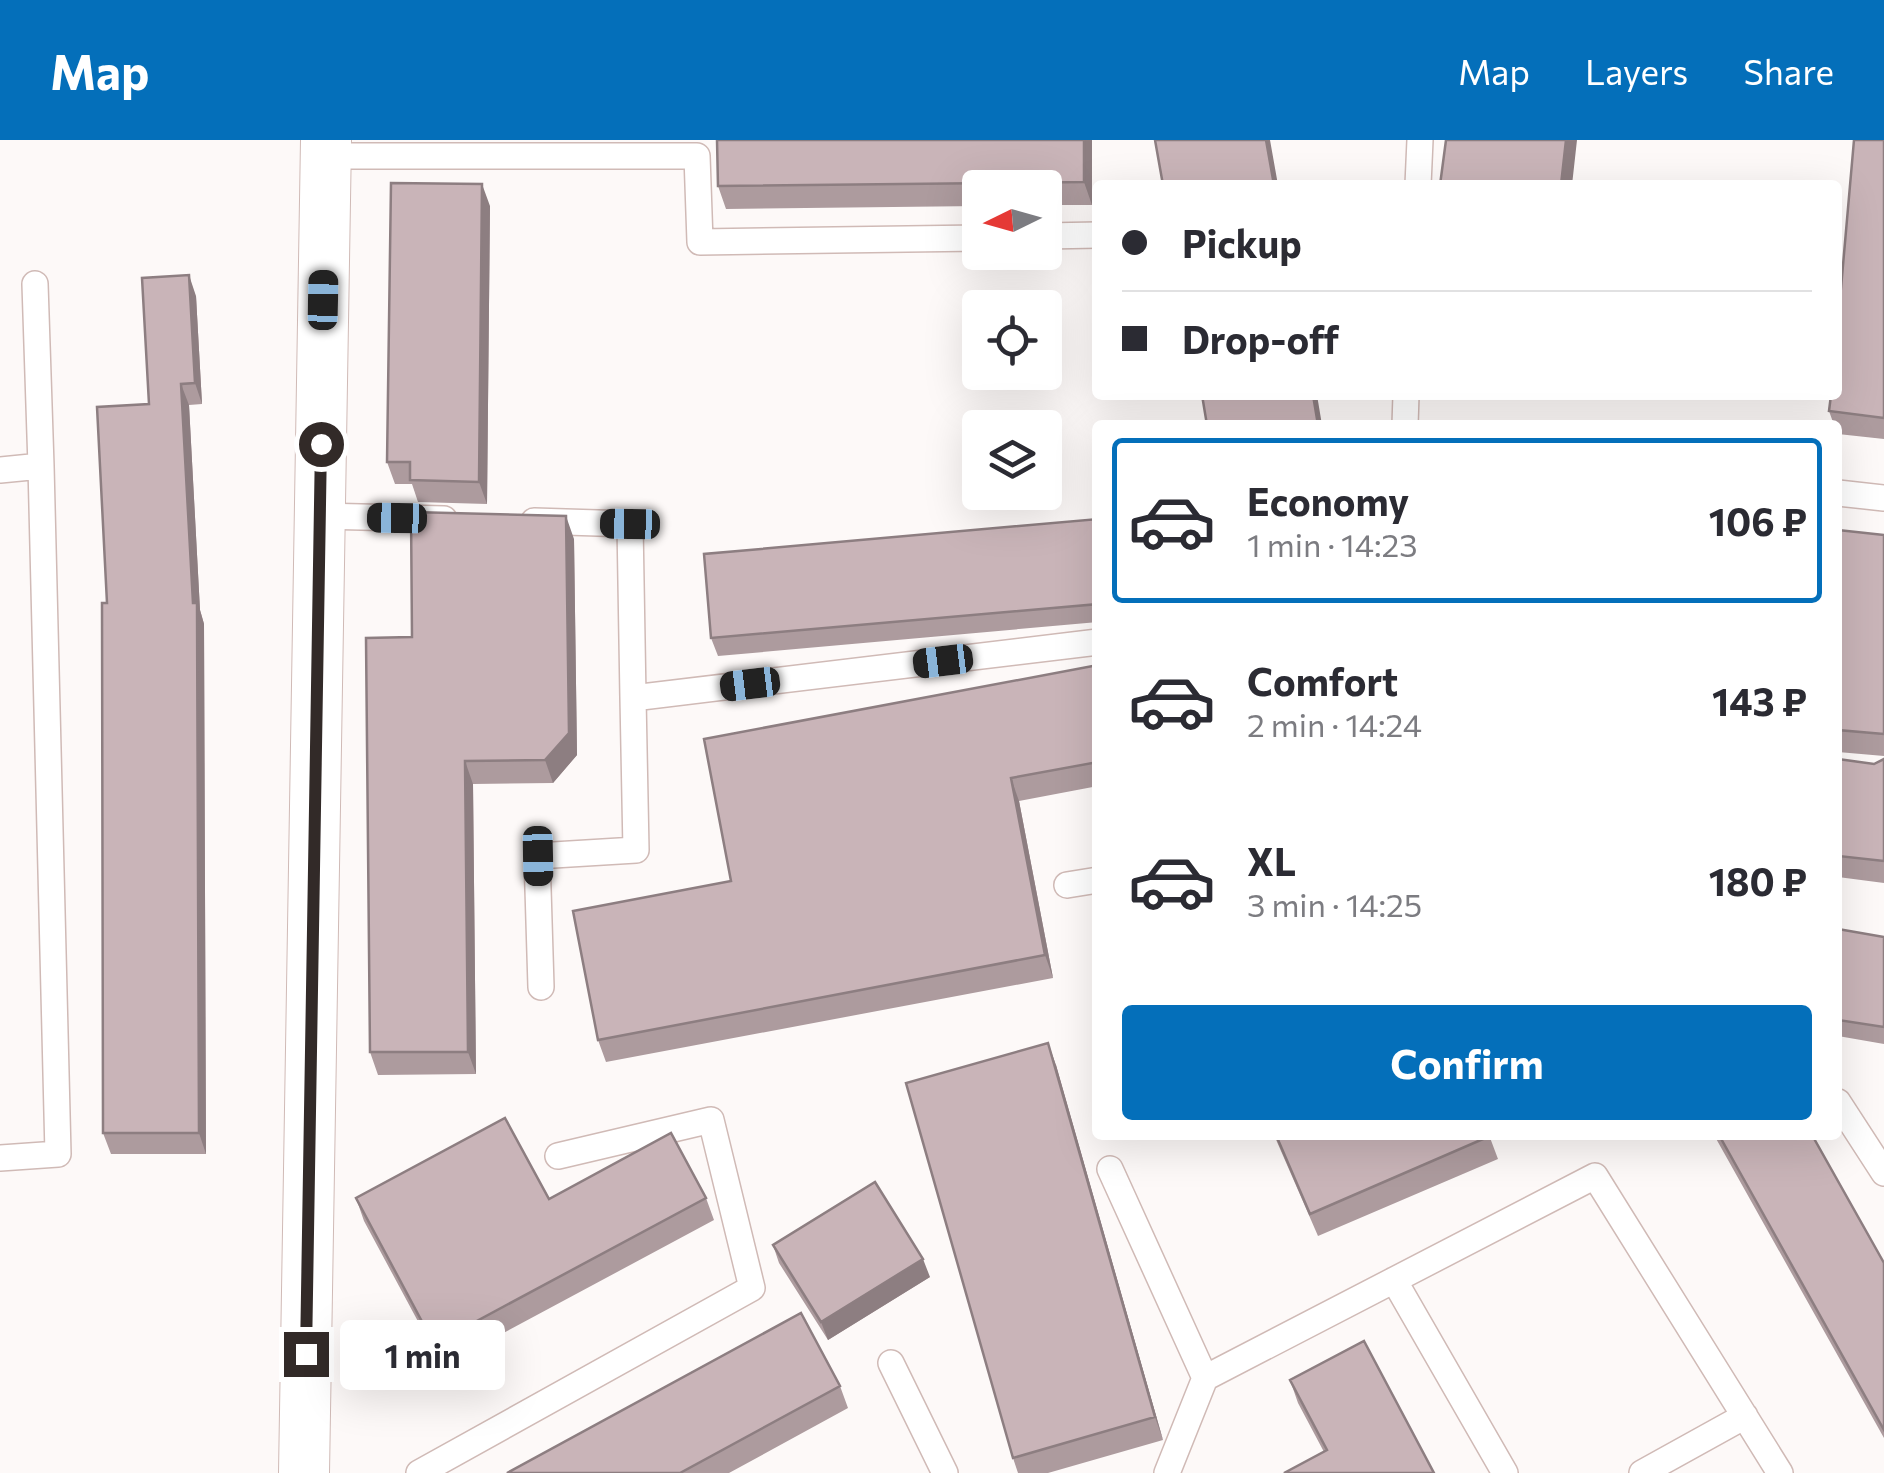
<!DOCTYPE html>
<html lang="en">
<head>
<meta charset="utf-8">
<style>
  :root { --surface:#fff; --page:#f2f2f3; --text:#2b2b33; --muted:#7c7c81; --line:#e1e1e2; --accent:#046fba }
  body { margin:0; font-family:Commissioner,sans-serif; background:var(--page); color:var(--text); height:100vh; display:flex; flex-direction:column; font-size:38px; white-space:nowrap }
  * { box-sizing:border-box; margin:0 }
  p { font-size:32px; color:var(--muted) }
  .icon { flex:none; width:55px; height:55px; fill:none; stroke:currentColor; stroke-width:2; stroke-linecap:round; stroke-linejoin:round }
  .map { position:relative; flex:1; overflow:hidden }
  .drawer { position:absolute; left:1092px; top:280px; width:750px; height:720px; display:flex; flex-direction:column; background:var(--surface); border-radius:10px; box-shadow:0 10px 40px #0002 }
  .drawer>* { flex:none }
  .banner { position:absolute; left:1092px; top:40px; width:750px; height:220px; border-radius:10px; box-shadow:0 10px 40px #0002; display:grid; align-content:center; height:220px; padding:0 30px; background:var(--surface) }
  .needle { width:65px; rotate:265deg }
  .controls { position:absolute; left:962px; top:30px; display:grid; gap:20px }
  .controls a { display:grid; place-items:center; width:100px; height:100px; border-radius:10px; background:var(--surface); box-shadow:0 10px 40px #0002; font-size:50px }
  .end { position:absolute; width:45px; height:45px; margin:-22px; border:12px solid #322a28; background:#fff; box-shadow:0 0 0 5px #fff }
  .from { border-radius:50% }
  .bubble { position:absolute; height:70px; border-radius:10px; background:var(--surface); box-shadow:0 10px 40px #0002; font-size:32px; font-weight:700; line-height:70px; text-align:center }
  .car { position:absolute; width:30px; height:60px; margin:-30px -15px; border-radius:12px; box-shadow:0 0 8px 2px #0007; background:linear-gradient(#222 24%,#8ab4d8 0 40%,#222 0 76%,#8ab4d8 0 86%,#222 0) }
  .banner b { display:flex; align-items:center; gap:35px; height:95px; font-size:38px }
  .banner b+b { border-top:2px solid var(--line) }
  .banner i { width:25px; height:25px; background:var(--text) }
  ul { padding:18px 0 0; list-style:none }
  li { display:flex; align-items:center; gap:30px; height:165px; margin:0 20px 15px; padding:0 10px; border:5px solid transparent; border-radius:10px }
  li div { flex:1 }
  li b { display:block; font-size:38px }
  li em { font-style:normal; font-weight:700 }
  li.active { border-color:var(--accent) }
  li>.icon { width:90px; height:90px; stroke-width:1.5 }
  .cta { display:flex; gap:20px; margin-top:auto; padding:20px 30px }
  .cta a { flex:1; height:115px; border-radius:10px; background:var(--accent); color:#fff; font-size:40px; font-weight:700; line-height:115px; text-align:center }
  header { display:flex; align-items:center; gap:60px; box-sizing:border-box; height:140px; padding:0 50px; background:var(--accent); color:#fff }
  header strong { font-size:48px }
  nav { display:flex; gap:55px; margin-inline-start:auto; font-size:35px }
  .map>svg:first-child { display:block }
</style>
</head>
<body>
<header>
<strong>Map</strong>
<nav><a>Map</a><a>Layers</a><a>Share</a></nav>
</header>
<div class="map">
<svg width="1884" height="1333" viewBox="0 0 1884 1333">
  <rect width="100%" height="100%" fill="#fdf9f8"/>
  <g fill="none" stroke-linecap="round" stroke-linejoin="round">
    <defs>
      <path id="lane" d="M325,16H697L700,102L980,98
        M1418,45L1420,0
        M1045,96L1098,95
        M35,144L41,326
        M1405,285L1406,255
        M0,330L41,326L58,1014L0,1018
        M1838,353L1884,358
        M320,376L444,379
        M534,381L630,384L633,558
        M1067,745L1098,740
        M541,847L537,716L636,710L633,558L1098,502
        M1838,962L1884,1033
        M1110,1029L1205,1238
        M1394,1140L1505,1333
        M891,1223L945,1333
        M419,1333L752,1148L711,980L558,1016
        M1167,1333L1205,1238L1595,1036L1780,1333
        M1642,1333L1745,1276"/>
      <path id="street" d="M304,1333L326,0"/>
    </defs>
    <use href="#lane" stroke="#d0bab6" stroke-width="28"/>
    <use href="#street" stroke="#d0bab6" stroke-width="52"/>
    <use href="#lane" stroke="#fff" stroke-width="25"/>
    <use href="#street" stroke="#fff" stroke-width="50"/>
  </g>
  <path fill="#ad9b9e" d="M1092,0V65H1045V48H980V66L726,69L718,46Z
    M1884,0V299L1838,294V285H1834L1829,271Z
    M490,66L487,364L418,362L412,344H395L387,322Z
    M196,156L202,264L189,265L200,470L204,484L206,1014H111L103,993L107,463Z
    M1098,379V482L718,516L711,498Z
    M1838,390L1884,395V616L1838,612Z
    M574,399L577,615L553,643L473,644L476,934L378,935L370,912L412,497Z
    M1098,525V646L1019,661L1053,838L606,922L598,900L731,741Z
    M1838,619L1874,624L1884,619V743L1838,737Z
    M1838,789L1884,797V904L1838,896Z
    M1056,925L1163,1300L1048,1333H1018L1013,1318Z
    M1274,995H1489L1498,1019L1318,1096Z
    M1714,995H1812L1884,1123V1298Z
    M356,1058H706L714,1080L442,1226L364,1081Z
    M773,1105L930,1137L828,1200L779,1123Z
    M1290,1240L1434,1333L1324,1312L1298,1263Z
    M840,1246L848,1268L729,1333H507Z"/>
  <path fill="#8d7e81" d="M1084,0H1092V65L1084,42Z
    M1266,0H1270L1278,45H1274Z
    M1566,0H1577L1572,45H1561Z
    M482,44L490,66L487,364L479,342Z
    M189,135L196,156L202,264L195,243Z
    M181,244L189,265L200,470L204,484L206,1014L199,993Z
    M1313,255H1317L1322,285H1318Z
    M566,376L574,399L577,615L553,643L545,620Z
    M465,621L473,644L476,934L468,912Z
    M1011,638L1019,661L1053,838L1045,815Z
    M1048,903L1056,925L1163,1300L1155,1277Z
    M923,1119L930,1137L828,1200L821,1182Z"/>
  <path fill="#c9b4b8" stroke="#8d7e81" stroke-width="2.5" d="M717,0H1084V42L718,46Z
    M1155,0H1266L1274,45H1163Z
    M1446,0H1566L1561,45H1440Z
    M1854,0H1884V278L1829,271L1831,255H1838V182Z
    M391,43L482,44L479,342L410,340V322H387Z
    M189,135L195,243L181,244L193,463H197L199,993H103L102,463H107L97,267L149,264L142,138Z
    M1202,255H1313L1318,285H1207Z
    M411,372L566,376L569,593L545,620L465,621L468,912H370L366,498L412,497Z
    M1098,379V464L711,498L704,414Z
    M1838,390L1884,395V594L1838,590Z
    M1098,525V622L1011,638L1045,815L598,900L573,771L731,741L704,599Z
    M1838,619L1874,624L1884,619V721L1838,716Z
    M1838,789L1884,797V887L1838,880Z
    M1048,903L1155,1277L1013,1318L906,943Z
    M505,978L549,1059L671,993L706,1058L434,1204L356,1058Z
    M1276,995H1489L1490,996L1310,1074Z
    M1719,995H1812L1884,1123V1290Z
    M875,1042L923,1119L821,1182L773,1105Z
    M801,1173L840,1246L680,1333H507Z
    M1364,1201L1434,1333H1284L1327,1310L1290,1240Z"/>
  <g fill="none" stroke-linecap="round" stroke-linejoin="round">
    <path stroke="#322a28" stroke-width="12" d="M306,1214L321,304"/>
  </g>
</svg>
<div class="controls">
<a><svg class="needle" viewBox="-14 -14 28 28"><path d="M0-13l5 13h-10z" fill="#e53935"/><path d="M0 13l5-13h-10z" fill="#7c7c81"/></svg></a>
<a><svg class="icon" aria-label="locate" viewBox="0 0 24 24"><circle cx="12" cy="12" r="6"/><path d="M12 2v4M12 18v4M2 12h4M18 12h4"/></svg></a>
<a><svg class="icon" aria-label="layers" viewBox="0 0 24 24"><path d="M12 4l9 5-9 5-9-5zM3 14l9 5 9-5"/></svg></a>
</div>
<i class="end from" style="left:321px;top:304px"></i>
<i class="end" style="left:306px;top:1214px"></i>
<div class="bubble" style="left:340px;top:1180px;width:165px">1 min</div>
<i class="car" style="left:323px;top:160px;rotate:1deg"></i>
<i class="car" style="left:397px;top:378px;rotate:271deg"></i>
<i class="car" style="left:630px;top:384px;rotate:271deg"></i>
<i class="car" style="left:943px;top:521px;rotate:263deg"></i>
<i class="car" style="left:750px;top:544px;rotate:263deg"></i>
<i class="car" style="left:538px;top:716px;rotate:179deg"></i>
<div class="banner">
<b><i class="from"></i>Pickup</b>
<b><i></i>Drop-off</b>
</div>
<section class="drawer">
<ul>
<li class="active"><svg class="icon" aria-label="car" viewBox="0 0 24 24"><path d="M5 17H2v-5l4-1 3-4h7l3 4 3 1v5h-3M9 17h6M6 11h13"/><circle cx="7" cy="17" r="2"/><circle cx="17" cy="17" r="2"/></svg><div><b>Economy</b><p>1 min · 14:23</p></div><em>106 ₽</em></li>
<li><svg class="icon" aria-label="car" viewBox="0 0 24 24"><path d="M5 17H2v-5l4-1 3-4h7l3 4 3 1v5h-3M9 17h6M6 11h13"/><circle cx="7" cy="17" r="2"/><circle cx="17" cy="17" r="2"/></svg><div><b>Comfort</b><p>2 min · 14:24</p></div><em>143 ₽</em></li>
<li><svg class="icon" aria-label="car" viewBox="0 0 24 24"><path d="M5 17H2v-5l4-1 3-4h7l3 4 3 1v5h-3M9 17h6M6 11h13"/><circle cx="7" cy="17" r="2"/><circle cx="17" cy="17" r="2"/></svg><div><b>XL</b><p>3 min · 14:25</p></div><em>180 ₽</em></li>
</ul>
<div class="cta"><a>Confirm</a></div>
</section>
</div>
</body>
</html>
